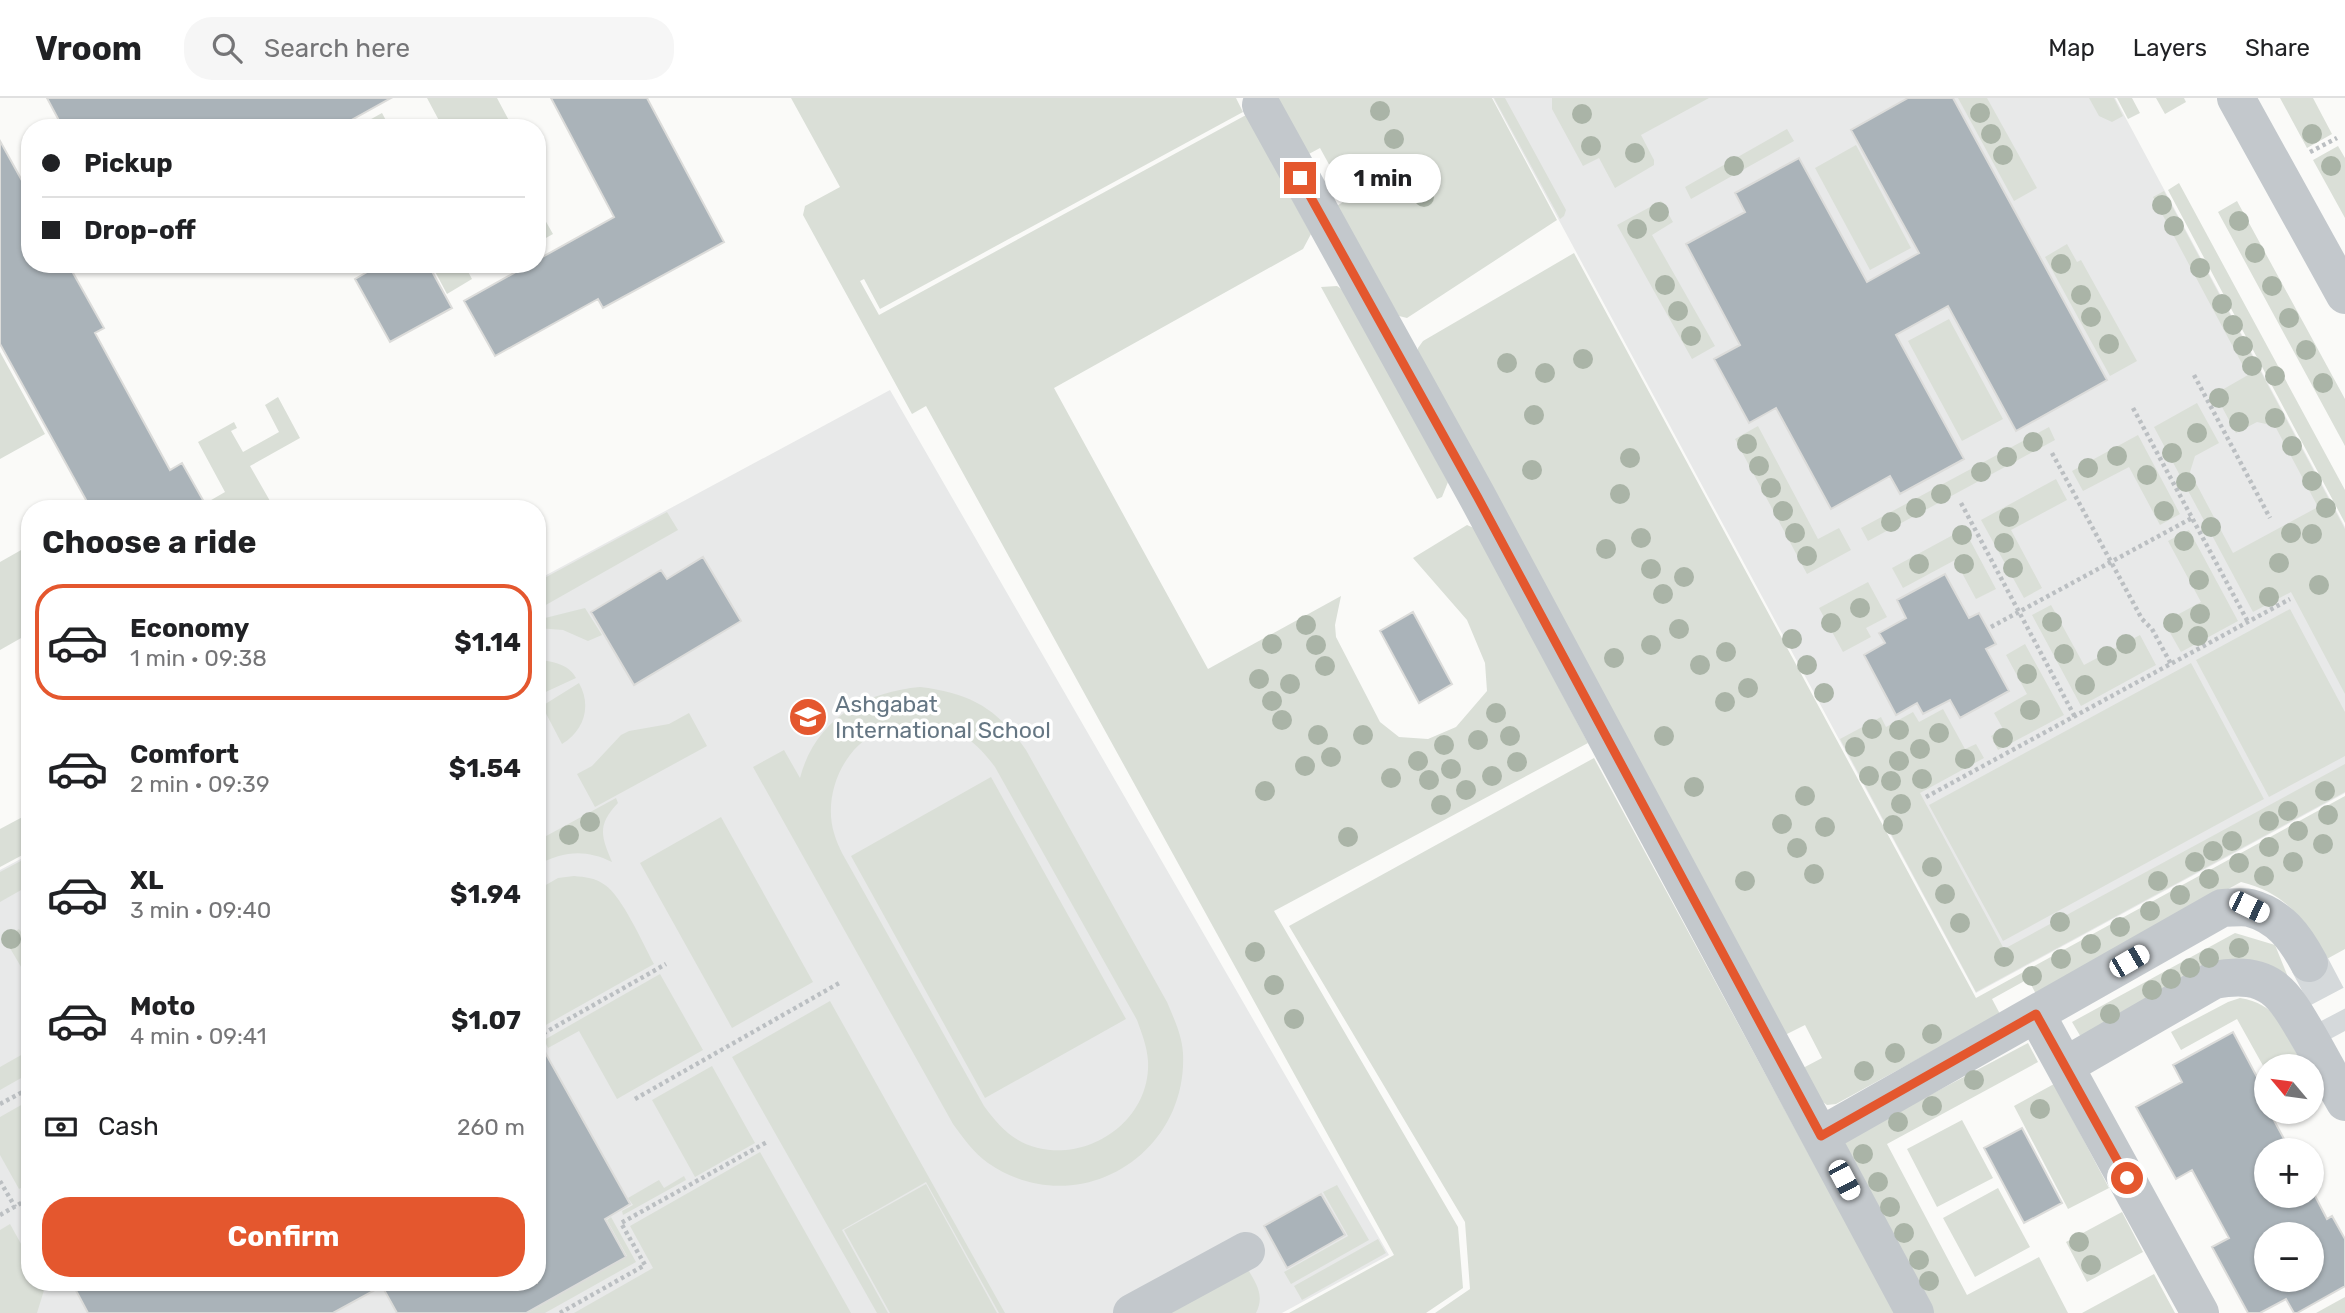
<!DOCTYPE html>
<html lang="en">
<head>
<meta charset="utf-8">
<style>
  :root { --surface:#fff; --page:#f6f6f6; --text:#202124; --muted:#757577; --line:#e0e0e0; --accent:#e4572e }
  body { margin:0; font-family:Rubik,sans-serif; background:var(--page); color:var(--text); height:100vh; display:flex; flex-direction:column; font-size:26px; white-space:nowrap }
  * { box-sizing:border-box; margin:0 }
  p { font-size:23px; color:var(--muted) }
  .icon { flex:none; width:38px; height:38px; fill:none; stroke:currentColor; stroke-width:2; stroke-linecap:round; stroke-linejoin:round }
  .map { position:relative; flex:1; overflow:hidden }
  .details { position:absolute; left:21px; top:402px; width:525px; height:791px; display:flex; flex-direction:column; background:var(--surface); border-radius:28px; box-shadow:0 2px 5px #0004 }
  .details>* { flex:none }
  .banner { position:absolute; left:21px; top:21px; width:525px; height:154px; border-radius:28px; box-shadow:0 2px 5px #0004; display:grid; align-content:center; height:154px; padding:0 21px; background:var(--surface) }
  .needle { width:46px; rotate:299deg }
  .buttons { position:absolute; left:2254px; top:956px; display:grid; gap:14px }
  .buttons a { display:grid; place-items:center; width:70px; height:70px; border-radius:50%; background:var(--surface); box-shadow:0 2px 5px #0004; font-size:35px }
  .end { position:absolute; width:32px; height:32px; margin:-16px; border:9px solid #e4572e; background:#fff; box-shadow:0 0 0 4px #fff }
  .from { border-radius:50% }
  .bubble { position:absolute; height:49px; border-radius:24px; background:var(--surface); box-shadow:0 2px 5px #0004; font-size:23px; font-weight:700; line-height:49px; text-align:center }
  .car { position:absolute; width:21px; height:42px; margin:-21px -10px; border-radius:9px; box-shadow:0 0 5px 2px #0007; background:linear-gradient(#fff 24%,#345 0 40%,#fff 0 76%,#345 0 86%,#fff 0) }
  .banner b { display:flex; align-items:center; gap:24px; height:66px; font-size:26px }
  .banner b+b { border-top:2px solid var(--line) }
  .banner i { width:18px; height:18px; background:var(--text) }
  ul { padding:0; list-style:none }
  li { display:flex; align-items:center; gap:21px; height:116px; margin:0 14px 10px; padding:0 7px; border:4px solid transparent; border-radius:28px }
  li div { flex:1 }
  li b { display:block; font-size:26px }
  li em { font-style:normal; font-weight:700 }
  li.current { border-color:var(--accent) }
  li>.icon { width:63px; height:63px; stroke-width:1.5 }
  h2 { padding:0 21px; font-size:32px; line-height:84px }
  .pay { display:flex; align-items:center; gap:18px; height:77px; padding:0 21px; font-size:26px }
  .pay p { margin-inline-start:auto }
  .cta { display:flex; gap:14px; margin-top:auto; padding:14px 21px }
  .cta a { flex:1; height:80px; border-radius:28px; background:var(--accent); color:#fff; font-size:28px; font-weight:700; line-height:80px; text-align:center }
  header { display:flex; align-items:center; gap:42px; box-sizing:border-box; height:98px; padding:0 35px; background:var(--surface); border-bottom:2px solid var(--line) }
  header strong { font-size:33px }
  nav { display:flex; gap:38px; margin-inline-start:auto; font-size:24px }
  .search { width:490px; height:63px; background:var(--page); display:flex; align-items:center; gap:18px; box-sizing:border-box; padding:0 24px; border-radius:28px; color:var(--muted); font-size:26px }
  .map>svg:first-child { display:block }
</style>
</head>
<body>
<header>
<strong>Vroom</strong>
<div class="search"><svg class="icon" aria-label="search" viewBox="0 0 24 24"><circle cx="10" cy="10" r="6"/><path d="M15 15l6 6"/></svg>Search here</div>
<nav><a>Map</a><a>Layers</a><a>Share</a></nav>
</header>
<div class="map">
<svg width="2345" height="1215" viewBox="0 0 2345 1215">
  <rect width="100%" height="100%" fill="#fafaf8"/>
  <path fill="#e8e9e9" d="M1493,0H2115L2345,429V695L1976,895Z
    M890,292L1389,1157L1282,1215H0V772L30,756V1185H537V482Z"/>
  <path fill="#dadfd7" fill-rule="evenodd" d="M427,0H497L513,30H443Z
    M791,0H1236L1243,14L880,211L864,181L860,183L879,217L1246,17L1311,136L1303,151L1054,290L1208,571L1341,498L1335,527L1336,539L1380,624L1399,639L1428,641L1456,629L1487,593L1485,565L1467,522L1413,460L1467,427L1474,430L1588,645L1274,813L1458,1129L1463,1190L1426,1215H1289L1394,1157L926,308L912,316L803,117L805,108L840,89Z
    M1277,0H1492L1557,122L1407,220L1399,218L1335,109L1348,101L1320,50L1307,57Z
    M1494,0H1505L1566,112L1564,118L1560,121Z
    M1552,0H1709L1641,37L1654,62V67L1615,90L1599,60L1583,68L1552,11Z
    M1958,0H1987L2037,90L2014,103Z
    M2089,0H2114L2123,18L2112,24L2099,18Z
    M2117,0H2132L2140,15L2128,21Z
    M2156,0H2184L2186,4L2165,16Z
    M2280,0H2313L2332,36L2307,50Z
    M382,15L390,30H355Z
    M1787,31L1794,43L1691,101L1685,89Z
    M1856,47L1911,150L1870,172L1815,70Z
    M2338,48L2345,60V120L2313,62Z
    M2179,85L2345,392V425L2168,92Z
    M2164,93L2345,431V596L2291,494L2253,514L2154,329L2197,305L2219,345L2195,358L2190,374L2233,455L2318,409L2275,328L2257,324L2236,335L2215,296L2248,277L2153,99Z
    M1661,103L1673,124L1652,137L1715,248L1692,261L1617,127Z
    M2237,103L2345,301V348L2218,114Z
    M537,108L553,136L537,145Z
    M2067,146L2077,164L2081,162L2137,263L2110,278L2045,159Z
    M1574,155L1976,900L2345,698V851L2325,862C2305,821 2286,795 2241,784L2036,896L2028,881L1992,901L2000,916L1836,1006L1827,1007L1820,1002L1803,970L1822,960L1805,927L1785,937L1418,256V250L1423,243Z
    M431,166H464L472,181L447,196Z
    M1337,188L1343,192L1448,384L1442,399L1437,401L1321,189Z
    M1949,221L2003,321L1962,343L1908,243Z
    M0,254L45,336L0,361Z
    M278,299L300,340L250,368L270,403L255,411H210L206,405L225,394L198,344L234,324L237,330L231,333L243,354L279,334L265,307Z
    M1758,328L1818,441L1839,430L1851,452L1807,476L1735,341Z
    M2049,329L2055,342L1868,443L1861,430Z
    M2138,337L2180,416L2160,427L2129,369L2083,393L2072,373Z
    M2056,381L2067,402L2011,432L2042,490L2024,500L1981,422Z
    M667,414L678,432L537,512V484Z
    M1964,431L1996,491L1976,501L1955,462L1903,490L1892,470Z
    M2189,432L2238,523L2181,554L2164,524L2201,504L2168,443Z
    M30,447V535L0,552V464Z
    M1868,484L1887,519L1866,530L1871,539L1843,554L1819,510Z
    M2051,507L2084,567L2140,537L2156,567L2081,608L2032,517Z
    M585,510L602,537L588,543L563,532L537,530V522Z
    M2290,511L2345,614V658L2269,699L2196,562Z
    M2025,546L2064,617L1998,652L1991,638L2003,631L1994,615L2027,596L2006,557Z
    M537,562C552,563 569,566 576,580L537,598Z
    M2191,565L2264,701L2003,843L1929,707Z
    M579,585C592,608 584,633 562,646L542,608Z
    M920,589C970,595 997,610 1026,652L1167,904C1174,921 1182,937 1183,955C1188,1059 1075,1125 988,1065C974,1055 963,1040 953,1026L753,669L784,652L800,680C815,622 864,594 920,589ZM919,624C955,629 973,639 995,669L1137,922C1142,936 1147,948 1148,963C1151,1021 1091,1063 1038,1050C1014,1045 998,1027 984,1008L842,755C839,749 836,742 834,735C823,698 842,652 876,635C890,628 904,626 919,624Z
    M1943,611L1965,651L1976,646L1984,660L1920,695L2004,851L2345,666V694L1976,894L1840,641L1881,619L1886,629L1913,614L1919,624Z
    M689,615L707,648L595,709L577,676L592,668L621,637L629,633L669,626Z
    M1594,660L1895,1215H1435L1470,1191L1465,1124L1289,828Z
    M991,679L1126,921L985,1000L851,758Z
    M616,700L618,705C597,727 601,738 612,764C585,751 564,753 537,767V743Z
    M30,715V753L0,769V731Z
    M721,719L813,884L732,930L640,765Z
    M30,758V787L0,804V774Z
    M574,778C585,779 596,780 605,787C622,798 643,846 654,866L537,932V792L558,780Z
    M19,831L21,834L26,832L30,833V877L27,879L4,840Z
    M2235,835L2275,847L2288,879L2082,941L2072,924Z
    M660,876L703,952L617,1001L579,933L548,950L544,942Z
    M2240,900C2277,906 2282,929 2298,958L2280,968H2266V973L2237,921L2181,952L2171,934L2228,904Z
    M830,903L1005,1215H999L926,1084L842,1132L888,1215H877L732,959Z
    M2028,945L2038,964L1887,1046L1967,1197L2039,1159L2068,1215H1934L1843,1043Z
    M30,952V975L0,992V969Z
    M712,968L755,1045L695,1079L652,1002Z
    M2054,986L2109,1090L2068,1111L2014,1008Z
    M30,1002V1085L19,1091L0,1057V1019Z
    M1962,1022L1993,1080L1937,1109L1907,1051Z
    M760,1054L851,1215H574L653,1170L630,1128Z
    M684,1078L686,1082L623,1117L622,1113L633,1107L628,1100L659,1082L664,1090Z
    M926,1086L997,1215H890L844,1132Z
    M1337,1087L1369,1142L1291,1186L1284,1174L1348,1138L1323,1094Z
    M1998,1090L2030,1149L1975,1179L1943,1120Z
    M2122,1114L2143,1154L2087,1184L2066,1144Z
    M611,1119L636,1164L545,1215H528L627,1158L607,1122Z
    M10,1126L30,1162V1185H42L45,1189L37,1215H0V1132Z
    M1378,1141L1386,1155L1302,1202L1294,1188Z
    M1245,1166C1254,1183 1266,1196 1256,1215H1170Z
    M2154,1176L2175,1215H2082Z
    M2345,1199V1215H2316Z"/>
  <path fill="#aab3b9" stroke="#dcdcda" stroke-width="2" fill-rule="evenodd" d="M47,0H391L337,30H63Z
    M551,0H647L724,144L603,210L598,201L495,258L464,203L530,166H537V162L614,119Z
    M1908,0H1953L2107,282L2016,333L1948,208L1896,237L1964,361L1900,396L1890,378L1831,411L1776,310L1749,325L1714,261L1740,247L1686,146L1745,114L1735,95L1799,60L1867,184L1919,155L1851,32Z
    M0,43L30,97V166H68L104,230L95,235L170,372L182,365L208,411H91L0,246Z
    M381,166H428L452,210L390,244L355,181Z
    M703,459L741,523L634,587L591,514L661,472L667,481Z
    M1945,476L1969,520L1979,515L1996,546L1986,551L2009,593L1960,620L1950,602L1923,616L1917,605L1896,617L1864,557L1885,545L1879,535L1906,520L1897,502Z
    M1413,514L1452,586L1419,605L1380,533Z
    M2233,934L2265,994L2260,997L2266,1013H2269L2290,1052H2266V1097H2312V1092L2327,1121L2332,1118L2345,1141V1188L2297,1215H2294L2286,1201L2260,1215H2248L2212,1149L2229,1140L2192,1072L2176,1081L2136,1009L2182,984L2173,967ZM2266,1136H2312V1181H2266Z
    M537,940L630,1106L605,1121L626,1159L526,1215H397L382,1188L333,1215H88L72,1185H537Z
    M2022,1030L2062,1105L2024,1125L1984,1050Z
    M1321,1096L1345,1137L1287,1170L1264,1128Z"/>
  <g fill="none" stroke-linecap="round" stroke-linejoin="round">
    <path stroke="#d5d9db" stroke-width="38" stroke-dasharray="38 19" stroke-linecap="butt" d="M2309,865L2345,933"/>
    <path stroke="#bbbfc2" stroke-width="4.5" stroke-dasharray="3.5 3.5" stroke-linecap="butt" d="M2310,54L2337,40
      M2194,277L2270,420
      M2133,310L2248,524
      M2052,355L2142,521L2152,531L2171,566
      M1961,405L2075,619
      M1991,529L2192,420
      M1926,699L2290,501
      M537,939L666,866
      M635,1001L841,884
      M0,1006L30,990
      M0,1083L15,1109
      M0,1117L30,1100
      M560,1215L645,1167L621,1125L767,1044"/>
    <path stroke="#c3c8cc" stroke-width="38" d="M2236,0L2345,197
      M1261,7L1477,398L1915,1215
      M2036,916L2200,1215
      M2065,968L2214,882C2271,871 2284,896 2310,941C2322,962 2333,983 2345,1004
      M1820,1038L2222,810C2231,810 2242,808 2250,810C2280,818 2295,839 2309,865
      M1132,1215L1246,1153"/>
  </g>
  <g fill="#aab4a7">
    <circle cx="1380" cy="13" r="10"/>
    <circle cx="1980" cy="15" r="10"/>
    <circle cx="1582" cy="16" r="10"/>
    <circle cx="1991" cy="36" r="10"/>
    <circle cx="2312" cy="36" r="10"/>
    <circle cx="1394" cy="41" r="10"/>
    <circle cx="1591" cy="48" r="10"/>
    <circle cx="1635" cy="55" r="10"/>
    <circle cx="2003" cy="57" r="10"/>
    <circle cx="1734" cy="68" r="10"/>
    <circle cx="2331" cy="68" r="10"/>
    <circle cx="1409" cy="70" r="10"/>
    <circle cx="1424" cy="99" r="10"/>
    <circle cx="2162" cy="107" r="10"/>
    <circle cx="1659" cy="114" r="10"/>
    <circle cx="2239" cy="123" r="10"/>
    <circle cx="2174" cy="128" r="10"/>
    <circle cx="1637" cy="131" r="10"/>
    <circle cx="2255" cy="155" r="10"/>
    <circle cx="2061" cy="166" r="10"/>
    <circle cx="2200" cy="170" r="10"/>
    <circle cx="1665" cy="187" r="10"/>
    <circle cx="2272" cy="188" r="10"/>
    <circle cx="2081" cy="197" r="10"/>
    <circle cx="2222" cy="206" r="10"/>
    <circle cx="1678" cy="213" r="10"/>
    <circle cx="2091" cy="219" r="10"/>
    <circle cx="2289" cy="220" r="10"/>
    <circle cx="2233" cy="227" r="10"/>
    <circle cx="1691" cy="238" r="10"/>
    <circle cx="2109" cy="246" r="10"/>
    <circle cx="2243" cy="248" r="10"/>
    <circle cx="2306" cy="252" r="10"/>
    <circle cx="1583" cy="261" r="10"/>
    <circle cx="1507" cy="265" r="10"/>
    <circle cx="2252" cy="268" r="10"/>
    <circle cx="1545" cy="275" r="10"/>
    <circle cx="2275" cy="278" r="10"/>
    <circle cx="2323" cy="285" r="10"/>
    <circle cx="2219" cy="300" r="10"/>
    <circle cx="1534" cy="317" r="10"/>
    <circle cx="2275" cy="320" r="10"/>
    <circle cx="2239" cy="324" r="10"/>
    <circle cx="2197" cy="335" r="10"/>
    <circle cx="2033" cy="344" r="10"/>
    <circle cx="1747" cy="346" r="10"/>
    <circle cx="2292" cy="348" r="10"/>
    <circle cx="2172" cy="355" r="10"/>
    <circle cx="2117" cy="358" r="10"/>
    <circle cx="2007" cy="359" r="10"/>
    <circle cx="1630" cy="360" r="10"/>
    <circle cx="1759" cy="368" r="10"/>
    <circle cx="2088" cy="370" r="10"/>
    <circle cx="1532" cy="372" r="10"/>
    <circle cx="1981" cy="374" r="10"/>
    <circle cx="2147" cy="377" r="10"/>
    <circle cx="2312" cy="383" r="10"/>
    <circle cx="2186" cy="384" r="10"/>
    <circle cx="1771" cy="390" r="10"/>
    <circle cx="1620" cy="396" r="10"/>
    <circle cx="1941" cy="396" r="10"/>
    <circle cx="1916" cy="410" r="10"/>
    <circle cx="2326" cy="410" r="10"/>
    <circle cx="1783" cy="413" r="10"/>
    <circle cx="2164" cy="413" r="10"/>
    <circle cx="2009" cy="419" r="10"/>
    <circle cx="1891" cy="424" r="10"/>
    <circle cx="2211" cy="429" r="10"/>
    <circle cx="1795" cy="435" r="10"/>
    <circle cx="2291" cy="435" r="10"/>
    <circle cx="2312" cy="436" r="10"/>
    <circle cx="1962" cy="437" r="10"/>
    <circle cx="1641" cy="440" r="10"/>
    <circle cx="2184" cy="443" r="10"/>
    <circle cx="2004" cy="445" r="10"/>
    <circle cx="1606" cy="451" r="10"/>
    <circle cx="1807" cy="458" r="10"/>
    <circle cx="2279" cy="465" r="10"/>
    <circle cx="1919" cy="466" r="10"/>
    <circle cx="1964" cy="466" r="10"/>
    <circle cx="2013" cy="470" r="10"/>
    <circle cx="1651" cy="471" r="10"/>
    <circle cx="1684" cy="479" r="10"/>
    <circle cx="2199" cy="482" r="10"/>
    <circle cx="2319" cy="487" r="10"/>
    <circle cx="1663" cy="496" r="10"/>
    <circle cx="2269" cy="499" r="10"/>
    <circle cx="1860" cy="510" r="10"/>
    <circle cx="2200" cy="516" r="10"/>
    <circle cx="2052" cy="524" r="10"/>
    <circle cx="1831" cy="525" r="10"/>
    <circle cx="2173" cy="525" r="10"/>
    <circle cx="1306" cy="527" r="10"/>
    <circle cx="1679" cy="531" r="10"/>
    <circle cx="2198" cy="538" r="10"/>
    <circle cx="1792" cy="541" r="10"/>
    <circle cx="1272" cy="546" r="10"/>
    <circle cx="2126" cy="546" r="10"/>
    <circle cx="1316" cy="547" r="10"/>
    <circle cx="1651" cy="547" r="10"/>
    <circle cx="1726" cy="554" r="10"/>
    <circle cx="2064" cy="556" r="10"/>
    <circle cx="2107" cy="558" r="10"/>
    <circle cx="1614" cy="560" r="10"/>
    <circle cx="1700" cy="567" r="10"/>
    <circle cx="1807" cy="567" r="10"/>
    <circle cx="1325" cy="568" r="10"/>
    <circle cx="2027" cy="576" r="10"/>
    <circle cx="1259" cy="581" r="10"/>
    <circle cx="1290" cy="586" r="10"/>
    <circle cx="2085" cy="587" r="10"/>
    <circle cx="1748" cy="590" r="10"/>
    <circle cx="1824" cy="595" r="10"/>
    <circle cx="1272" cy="603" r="10"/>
    <circle cx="1725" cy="604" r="10"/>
    <circle cx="2030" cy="612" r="10"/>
    <circle cx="1496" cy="615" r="10"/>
    <circle cx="1282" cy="622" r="10"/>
    <circle cx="1872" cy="631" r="10"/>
    <circle cx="1899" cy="632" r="10"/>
    <circle cx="1939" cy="635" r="10"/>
    <circle cx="1318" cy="637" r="10"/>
    <circle cx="1363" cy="637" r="10"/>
    <circle cx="1510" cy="638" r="10"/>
    <circle cx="1664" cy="638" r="10"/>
    <circle cx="2003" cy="640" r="10"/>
    <circle cx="1478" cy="642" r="10"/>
    <circle cx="1444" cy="647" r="10"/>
    <circle cx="1855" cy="649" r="10"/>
    <circle cx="1920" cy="651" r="10"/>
    <circle cx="1331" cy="659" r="10"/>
    <circle cx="1965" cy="661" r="10"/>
    <circle cx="1418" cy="663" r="10"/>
    <circle cx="1899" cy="663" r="10"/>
    <circle cx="1517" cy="664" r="10"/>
    <circle cx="1305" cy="668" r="10"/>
    <circle cx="1451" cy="671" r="10"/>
    <circle cx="1492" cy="678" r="10"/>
    <circle cx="1869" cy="678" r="10"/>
    <circle cx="1391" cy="680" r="10"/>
    <circle cx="1922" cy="681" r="10"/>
    <circle cx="1429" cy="682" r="10"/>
    <circle cx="1891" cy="683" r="10"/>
    <circle cx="1694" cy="689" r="10"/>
    <circle cx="1466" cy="692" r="10"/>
    <circle cx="1265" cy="693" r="10"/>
    <circle cx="2325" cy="693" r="10"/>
    <circle cx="1805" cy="698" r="10"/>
    <circle cx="1901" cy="706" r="10"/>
    <circle cx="1441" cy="707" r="10"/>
    <circle cx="2288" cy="713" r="10"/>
    <circle cx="2328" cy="717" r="10"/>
    <circle cx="2269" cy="723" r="10"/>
    <circle cx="590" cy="724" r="10"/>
    <circle cx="1782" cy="726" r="10"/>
    <circle cx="1893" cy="727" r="10"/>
    <circle cx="1825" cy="729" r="10"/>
    <circle cx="2298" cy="733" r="10"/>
    <circle cx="569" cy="737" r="10"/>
    <circle cx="1348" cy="739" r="10"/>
    <circle cx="2232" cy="743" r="10"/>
    <circle cx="2323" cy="746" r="10"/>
    <circle cx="2269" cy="749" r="10"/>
    <circle cx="1797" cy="750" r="10"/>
    <circle cx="2213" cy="753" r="10"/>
    <circle cx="2195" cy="764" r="10"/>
    <circle cx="2293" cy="764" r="10"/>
    <circle cx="2239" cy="765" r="10"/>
    <circle cx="1932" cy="769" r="10"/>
    <circle cx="1814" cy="776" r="10"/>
    <circle cx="2264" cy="778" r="10"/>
    <circle cx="2209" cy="781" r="10"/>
    <circle cx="1745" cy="783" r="10"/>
    <circle cx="2158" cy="783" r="10"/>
    <circle cx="1945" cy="796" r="10"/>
    <circle cx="2180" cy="797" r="10"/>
    <circle cx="2150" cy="813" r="10"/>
    <circle cx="2060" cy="824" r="10"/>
    <circle cx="1960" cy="825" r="10"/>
    <circle cx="2120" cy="829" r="10"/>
    <circle cx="11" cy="841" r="10"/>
    <circle cx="2091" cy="846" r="10"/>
    <circle cx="2239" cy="850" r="10"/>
    <circle cx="1255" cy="854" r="10"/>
    <circle cx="2004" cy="859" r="10"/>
    <circle cx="2209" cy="860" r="10"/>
    <circle cx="2061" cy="861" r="10"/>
    <circle cx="2190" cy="870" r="10"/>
    <circle cx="2032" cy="878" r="10"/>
    <circle cx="2171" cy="881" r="10"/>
    <circle cx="1274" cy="887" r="10"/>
    <circle cx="2152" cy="892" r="10"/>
    <circle cx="2110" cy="916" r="10"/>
    <circle cx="1294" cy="921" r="10"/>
    <circle cx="1932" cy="936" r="10"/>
    <circle cx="1895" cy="955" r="10"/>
    <circle cx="1864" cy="973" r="10"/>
    <circle cx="1974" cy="982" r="10"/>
    <circle cx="1932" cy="1008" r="10"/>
    <circle cx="2040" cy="1011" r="10"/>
    <circle cx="1898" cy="1024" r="10"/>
    <circle cx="1863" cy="1056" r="10"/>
    <circle cx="1878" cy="1084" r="10"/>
    <circle cx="1890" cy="1109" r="10"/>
    <circle cx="1904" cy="1135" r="10"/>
    <circle cx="2079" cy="1144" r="10"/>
    <circle cx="1919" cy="1162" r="10"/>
    <circle cx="2091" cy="1167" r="10"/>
    <circle cx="1929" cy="1183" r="10"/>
  </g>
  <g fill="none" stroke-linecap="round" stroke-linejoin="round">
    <path stroke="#e4572e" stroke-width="9" d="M1300,80L1477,398L1821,1038L2036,916L2127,1080"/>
  </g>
  <defs>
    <symbol id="school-disc" viewBox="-11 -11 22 22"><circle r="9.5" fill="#e4572e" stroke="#fff"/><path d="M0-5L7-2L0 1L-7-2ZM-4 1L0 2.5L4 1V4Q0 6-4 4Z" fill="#fff"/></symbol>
  </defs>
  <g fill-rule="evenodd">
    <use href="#school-disc" x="786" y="597" width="44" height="44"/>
  </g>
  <g text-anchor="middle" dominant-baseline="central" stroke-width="7" stroke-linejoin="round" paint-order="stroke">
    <g font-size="23" fill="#657683" stroke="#fff" text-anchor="start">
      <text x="835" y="606">Ashgabat<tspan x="835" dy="26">International School</tspan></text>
    </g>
  </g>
</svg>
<div class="buttons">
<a><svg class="needle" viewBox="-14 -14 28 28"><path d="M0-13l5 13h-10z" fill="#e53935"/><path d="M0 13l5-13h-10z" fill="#757577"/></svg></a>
<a>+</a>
<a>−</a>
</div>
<i class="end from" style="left:2127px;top:1080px"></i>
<i class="end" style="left:1300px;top:80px"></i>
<div class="bubble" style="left:1325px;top:56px;width:116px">1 min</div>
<i class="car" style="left:2249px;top:809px;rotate:116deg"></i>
<i class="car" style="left:2129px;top:863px;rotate:60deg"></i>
<i class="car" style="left:1844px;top:1082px;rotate:152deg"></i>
<div class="banner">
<b><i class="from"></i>Pickup</b>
<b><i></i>Drop-off</b>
</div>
<section class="details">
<h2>Choose a ride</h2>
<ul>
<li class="current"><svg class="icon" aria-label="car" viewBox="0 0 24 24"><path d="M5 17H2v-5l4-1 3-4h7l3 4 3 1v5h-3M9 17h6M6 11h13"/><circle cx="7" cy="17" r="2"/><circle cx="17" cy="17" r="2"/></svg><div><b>Economy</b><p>1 min · 09:38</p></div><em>$1.14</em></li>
<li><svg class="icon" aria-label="car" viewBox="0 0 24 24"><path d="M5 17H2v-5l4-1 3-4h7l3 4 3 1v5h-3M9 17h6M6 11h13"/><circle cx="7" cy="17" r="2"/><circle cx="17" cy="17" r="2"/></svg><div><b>Comfort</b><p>2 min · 09:39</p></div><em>$1.54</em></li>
<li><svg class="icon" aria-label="car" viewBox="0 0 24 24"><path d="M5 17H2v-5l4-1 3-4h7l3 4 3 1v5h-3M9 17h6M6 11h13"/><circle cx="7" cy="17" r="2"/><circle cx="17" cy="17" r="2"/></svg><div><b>XL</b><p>3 min · 09:40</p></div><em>$1.94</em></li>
<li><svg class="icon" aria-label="car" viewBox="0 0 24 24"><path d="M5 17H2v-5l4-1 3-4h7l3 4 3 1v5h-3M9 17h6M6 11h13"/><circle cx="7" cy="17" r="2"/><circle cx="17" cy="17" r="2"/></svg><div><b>Moto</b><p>4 min · 09:41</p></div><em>$1.07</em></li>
</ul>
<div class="pay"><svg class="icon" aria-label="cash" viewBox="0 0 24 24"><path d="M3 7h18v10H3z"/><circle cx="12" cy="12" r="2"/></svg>Cash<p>260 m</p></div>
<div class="cta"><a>Confirm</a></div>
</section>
</div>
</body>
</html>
